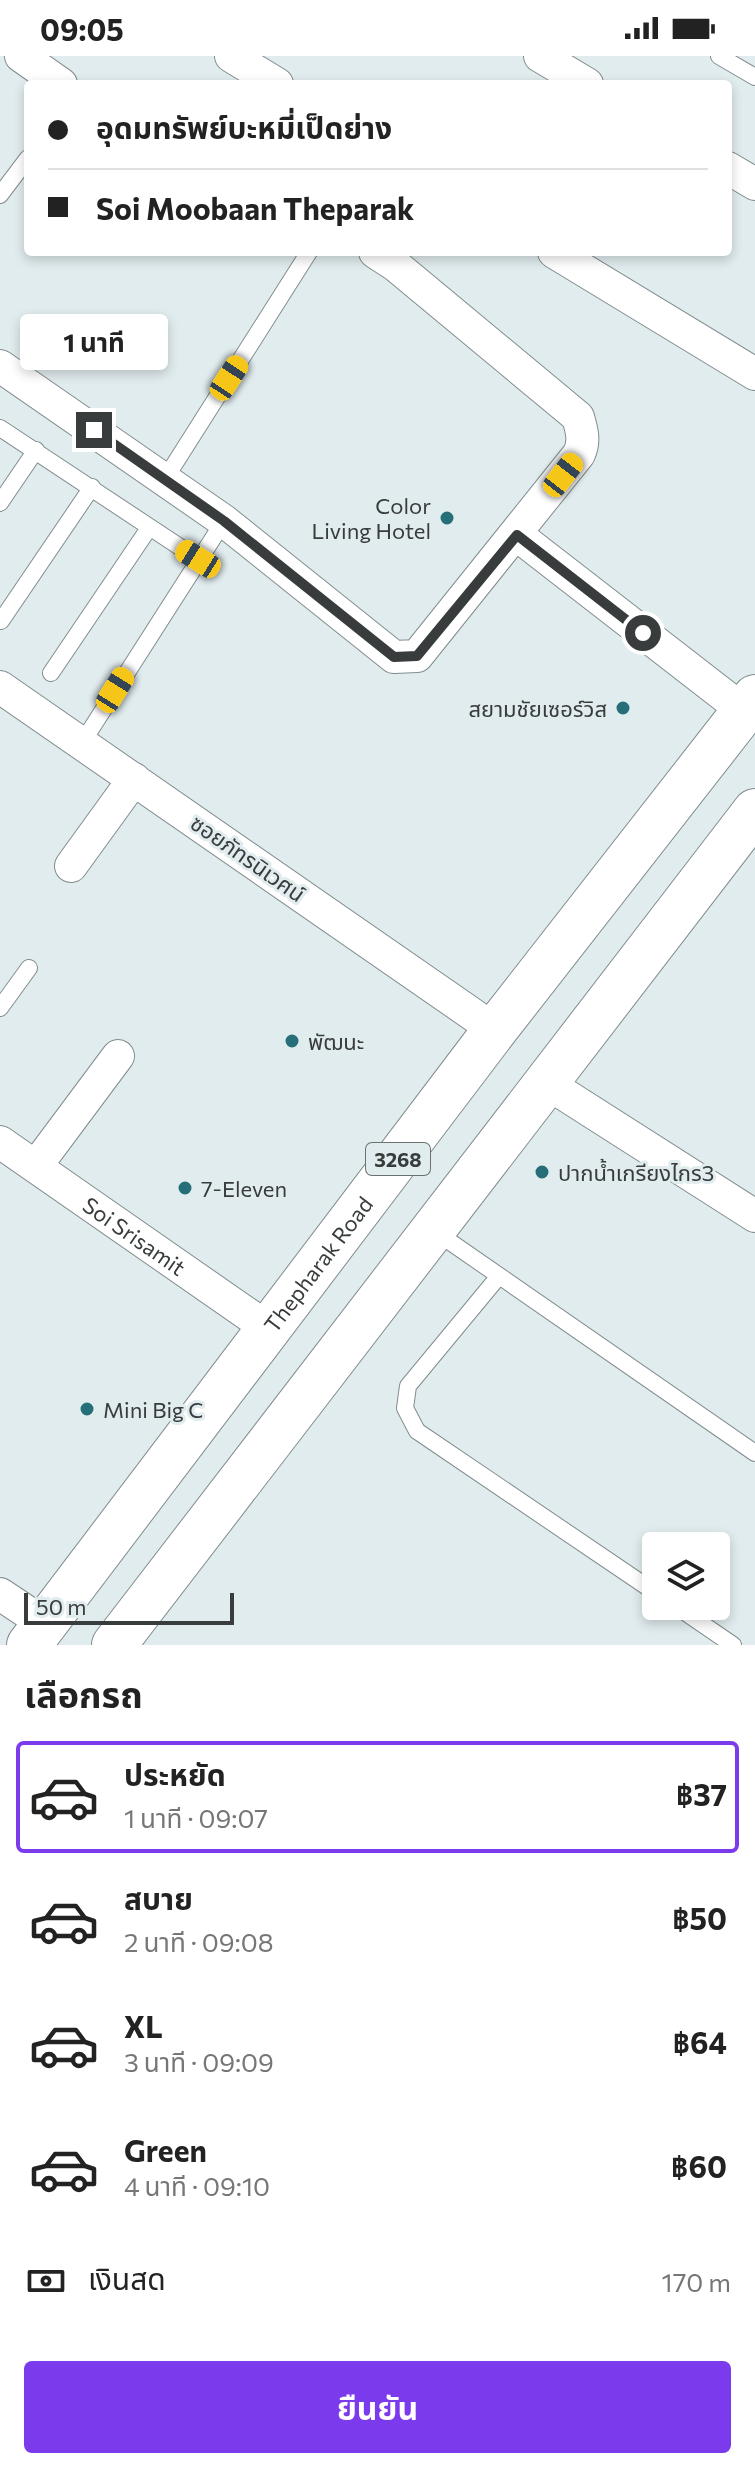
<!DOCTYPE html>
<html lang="th">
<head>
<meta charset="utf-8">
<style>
  :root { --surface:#fff; --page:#f6f6f6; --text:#222; --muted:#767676; --line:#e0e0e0; --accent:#7c3aed }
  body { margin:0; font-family:Commissioner,"Noto Sans Thai",sans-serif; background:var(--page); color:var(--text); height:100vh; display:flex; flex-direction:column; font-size:30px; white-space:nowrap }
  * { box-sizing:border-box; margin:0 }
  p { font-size:26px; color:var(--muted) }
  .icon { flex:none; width:44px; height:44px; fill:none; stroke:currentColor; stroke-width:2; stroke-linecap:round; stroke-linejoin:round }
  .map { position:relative; height:1589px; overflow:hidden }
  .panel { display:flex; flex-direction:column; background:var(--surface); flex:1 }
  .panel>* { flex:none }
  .top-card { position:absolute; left:24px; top:24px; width:708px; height:176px; border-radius:8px; box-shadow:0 4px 12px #0003; display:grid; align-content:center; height:176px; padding:0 24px; background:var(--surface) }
  .buttons { position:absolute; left:642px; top:1476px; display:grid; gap:16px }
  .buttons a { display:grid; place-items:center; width:88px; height:88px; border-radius:8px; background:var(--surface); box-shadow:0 4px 12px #0003; font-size:40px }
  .scale { position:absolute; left:24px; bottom:20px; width:210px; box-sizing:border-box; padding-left:8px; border:4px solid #383c3c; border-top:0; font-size:22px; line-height:28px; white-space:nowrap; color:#383c3c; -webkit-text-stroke:6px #e1ecee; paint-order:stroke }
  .end { position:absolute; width:36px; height:36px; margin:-18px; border:10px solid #383c3c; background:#fff; box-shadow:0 0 0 4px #fff }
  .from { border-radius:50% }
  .bubble { position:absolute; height:56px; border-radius:8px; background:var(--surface); box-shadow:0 4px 12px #0003; font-size:26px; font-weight:700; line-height:56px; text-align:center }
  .car { position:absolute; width:24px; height:48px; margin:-24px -12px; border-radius:10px; box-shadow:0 0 6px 2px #0007; background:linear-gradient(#f5c518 24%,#345 0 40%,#f5c518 0 76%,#345 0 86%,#f5c518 0) }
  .top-card b { display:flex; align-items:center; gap:28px; height:76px; font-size:30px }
  .top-card b+b { border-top:2px solid var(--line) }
  .top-card i { width:20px; height:20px; background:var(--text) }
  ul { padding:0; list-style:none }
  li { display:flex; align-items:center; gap:24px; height:112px; margin:0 16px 12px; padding:0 8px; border:4px solid transparent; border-radius:8px }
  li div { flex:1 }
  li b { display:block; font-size:30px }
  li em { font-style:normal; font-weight:700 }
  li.on { border-color:var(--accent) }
  li>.icon { width:72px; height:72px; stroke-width:1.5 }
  h2 { padding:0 24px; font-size:36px; line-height:96px }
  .pay { display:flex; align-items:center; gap:20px; height:88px; padding:0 24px; font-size:30px }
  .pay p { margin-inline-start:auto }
  .primary-button { display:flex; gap:16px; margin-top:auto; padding:16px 24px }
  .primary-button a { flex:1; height:92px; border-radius:8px; background:var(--accent); color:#fff; font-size:32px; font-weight:700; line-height:92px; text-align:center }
  .status { display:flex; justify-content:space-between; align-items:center; height:56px; padding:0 40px; background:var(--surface); direction:ltr }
  .status svg { height:22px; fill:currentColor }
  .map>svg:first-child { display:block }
</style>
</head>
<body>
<div class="status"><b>09:05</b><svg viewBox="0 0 49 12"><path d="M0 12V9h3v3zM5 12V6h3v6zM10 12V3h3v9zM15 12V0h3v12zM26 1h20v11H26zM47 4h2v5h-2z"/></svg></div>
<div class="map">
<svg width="755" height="1589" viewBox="0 0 755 1589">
  <rect width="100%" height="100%" fill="#e1ecee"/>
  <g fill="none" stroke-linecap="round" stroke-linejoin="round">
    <defs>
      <path id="service" d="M719,0L755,21
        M0,139L28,102
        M0,372L198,503
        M165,423L309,196
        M0,447L36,394
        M1,565L92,431
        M51,617L149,472
        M82,687L224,465
        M0,952L29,912
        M433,1174L755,1397
        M499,1220L408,1330L405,1352L417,1375L656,1537
        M676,1550L733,1589"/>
      <g id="minor">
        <path d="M21,0L61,28"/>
        <path d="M231,0L277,28"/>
        <path d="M540,0L587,28"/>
        <path d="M728,112L755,128"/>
        <path d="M554,196L755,318"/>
        <path d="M0,310L224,465L394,601L417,600L579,398C585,385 582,375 578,361L395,209L375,196"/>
        <path d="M517,479L744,655"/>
        <path d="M0,631L495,974"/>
        <path d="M71,810L134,723"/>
        <path d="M545,1026L755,1160"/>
        <path id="s1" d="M0,1086L269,1273"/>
        <path d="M36,1110L118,1000"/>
        <path d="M0,1538L45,1568"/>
      </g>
      <g id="primary">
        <path id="s2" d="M29,1589L495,974L755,641"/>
        <path d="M114,1589L755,755"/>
      </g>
    </defs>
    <use href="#service" stroke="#828c8e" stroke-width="18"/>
    <use href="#minor" stroke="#828c8e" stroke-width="34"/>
    <use href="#primary" stroke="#828c8e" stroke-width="46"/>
    <use href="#service" stroke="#fff" stroke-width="16"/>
    <use href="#minor" stroke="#fff" stroke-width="32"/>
    <use href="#primary" stroke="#fff" stroke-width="44"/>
  </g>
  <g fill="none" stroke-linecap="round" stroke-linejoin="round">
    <path stroke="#383c3c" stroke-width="10" d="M94,374L224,465L394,601L417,600L517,479L643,577"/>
  </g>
  <g fill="#266f79" stroke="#e1ecee" stroke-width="3">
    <circle cx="447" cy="462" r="8"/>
    <circle cx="623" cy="652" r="8"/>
    <circle cx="292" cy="985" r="8"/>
    <circle cx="542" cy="1116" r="8"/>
    <circle cx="185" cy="1132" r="8"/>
    <circle cx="87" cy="1353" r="8"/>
  </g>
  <g text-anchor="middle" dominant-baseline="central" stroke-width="6" stroke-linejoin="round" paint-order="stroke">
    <rect fill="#e1ecee" stroke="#6b7171" stroke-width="2" x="366" y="1087" width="64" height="32" rx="6"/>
    <g font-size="20" font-weight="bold" fill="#383c3c">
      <text x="398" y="1103">3268</text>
    </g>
    <g font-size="22" fill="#383c3c" stroke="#e1ecee" text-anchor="start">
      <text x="431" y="449" text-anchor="end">Color<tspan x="431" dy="25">Living Hotel</tspan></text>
      <text x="607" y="652" text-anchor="end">สยามชัยเซอร์วิส</text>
      <text x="308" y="985">พัฒนะ</text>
      <text x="558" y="1116">ปากน้ำเกรียงไกร3</text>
      <text x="201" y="1132">7-Eleven</text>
      <text x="103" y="1353">Mini Big C</text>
    </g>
    <g font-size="22" fill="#383c3c" stroke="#e1ecee">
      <text transform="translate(248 802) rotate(35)">ซอยภัทรนิเวศน์</text>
      <text stroke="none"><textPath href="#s1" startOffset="164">Soi Srisamit</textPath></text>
      <text stroke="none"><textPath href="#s2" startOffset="478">Thepharak Road</textPath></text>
    </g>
  </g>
</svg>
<div class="buttons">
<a><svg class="icon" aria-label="layers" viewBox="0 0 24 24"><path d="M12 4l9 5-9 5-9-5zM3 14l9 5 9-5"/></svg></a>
</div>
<div class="scale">50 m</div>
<i class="end from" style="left:643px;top:577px"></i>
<i class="end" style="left:94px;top:374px"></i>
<div class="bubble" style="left:20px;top:258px;width:148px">1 นาที</div>
<i class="car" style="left:229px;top:322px;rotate:33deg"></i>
<i class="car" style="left:563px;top:419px;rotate:38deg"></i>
<i class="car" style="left:198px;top:503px;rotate:302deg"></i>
<i class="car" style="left:115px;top:634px;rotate:32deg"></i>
<div class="top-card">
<b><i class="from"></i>อุดมทรัพย์บะหมี่เป็ดย่าง</b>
<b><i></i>Soi Moobaan Theparak</b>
</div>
</div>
<section class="panel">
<h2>เลือกรถ</h2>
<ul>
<li class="on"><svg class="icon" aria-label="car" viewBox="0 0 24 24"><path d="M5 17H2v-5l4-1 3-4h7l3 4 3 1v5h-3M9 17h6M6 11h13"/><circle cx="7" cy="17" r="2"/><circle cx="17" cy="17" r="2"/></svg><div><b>ประหยัด</b><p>1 นาที · 09:07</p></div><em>฿37</em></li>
<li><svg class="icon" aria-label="car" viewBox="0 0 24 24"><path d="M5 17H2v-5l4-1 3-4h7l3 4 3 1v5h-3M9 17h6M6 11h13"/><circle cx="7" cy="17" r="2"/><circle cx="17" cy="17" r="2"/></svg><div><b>สบาย</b><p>2 นาที · 09:08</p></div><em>฿50</em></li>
<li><svg class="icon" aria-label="car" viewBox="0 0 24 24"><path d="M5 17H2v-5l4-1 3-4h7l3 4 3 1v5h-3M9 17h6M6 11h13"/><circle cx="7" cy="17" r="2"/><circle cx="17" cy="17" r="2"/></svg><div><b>XL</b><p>3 นาที · 09:09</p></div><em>฿64</em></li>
<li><svg class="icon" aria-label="car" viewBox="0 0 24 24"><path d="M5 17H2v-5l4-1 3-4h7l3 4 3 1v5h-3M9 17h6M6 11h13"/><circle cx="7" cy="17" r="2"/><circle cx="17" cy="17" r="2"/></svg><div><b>Green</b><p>4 นาที · 09:10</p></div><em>฿60</em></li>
</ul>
<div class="pay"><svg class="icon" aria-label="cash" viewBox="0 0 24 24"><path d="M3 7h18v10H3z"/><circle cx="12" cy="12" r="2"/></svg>เงินสด<p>170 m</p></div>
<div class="primary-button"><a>ยืนยัน</a></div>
</section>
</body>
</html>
